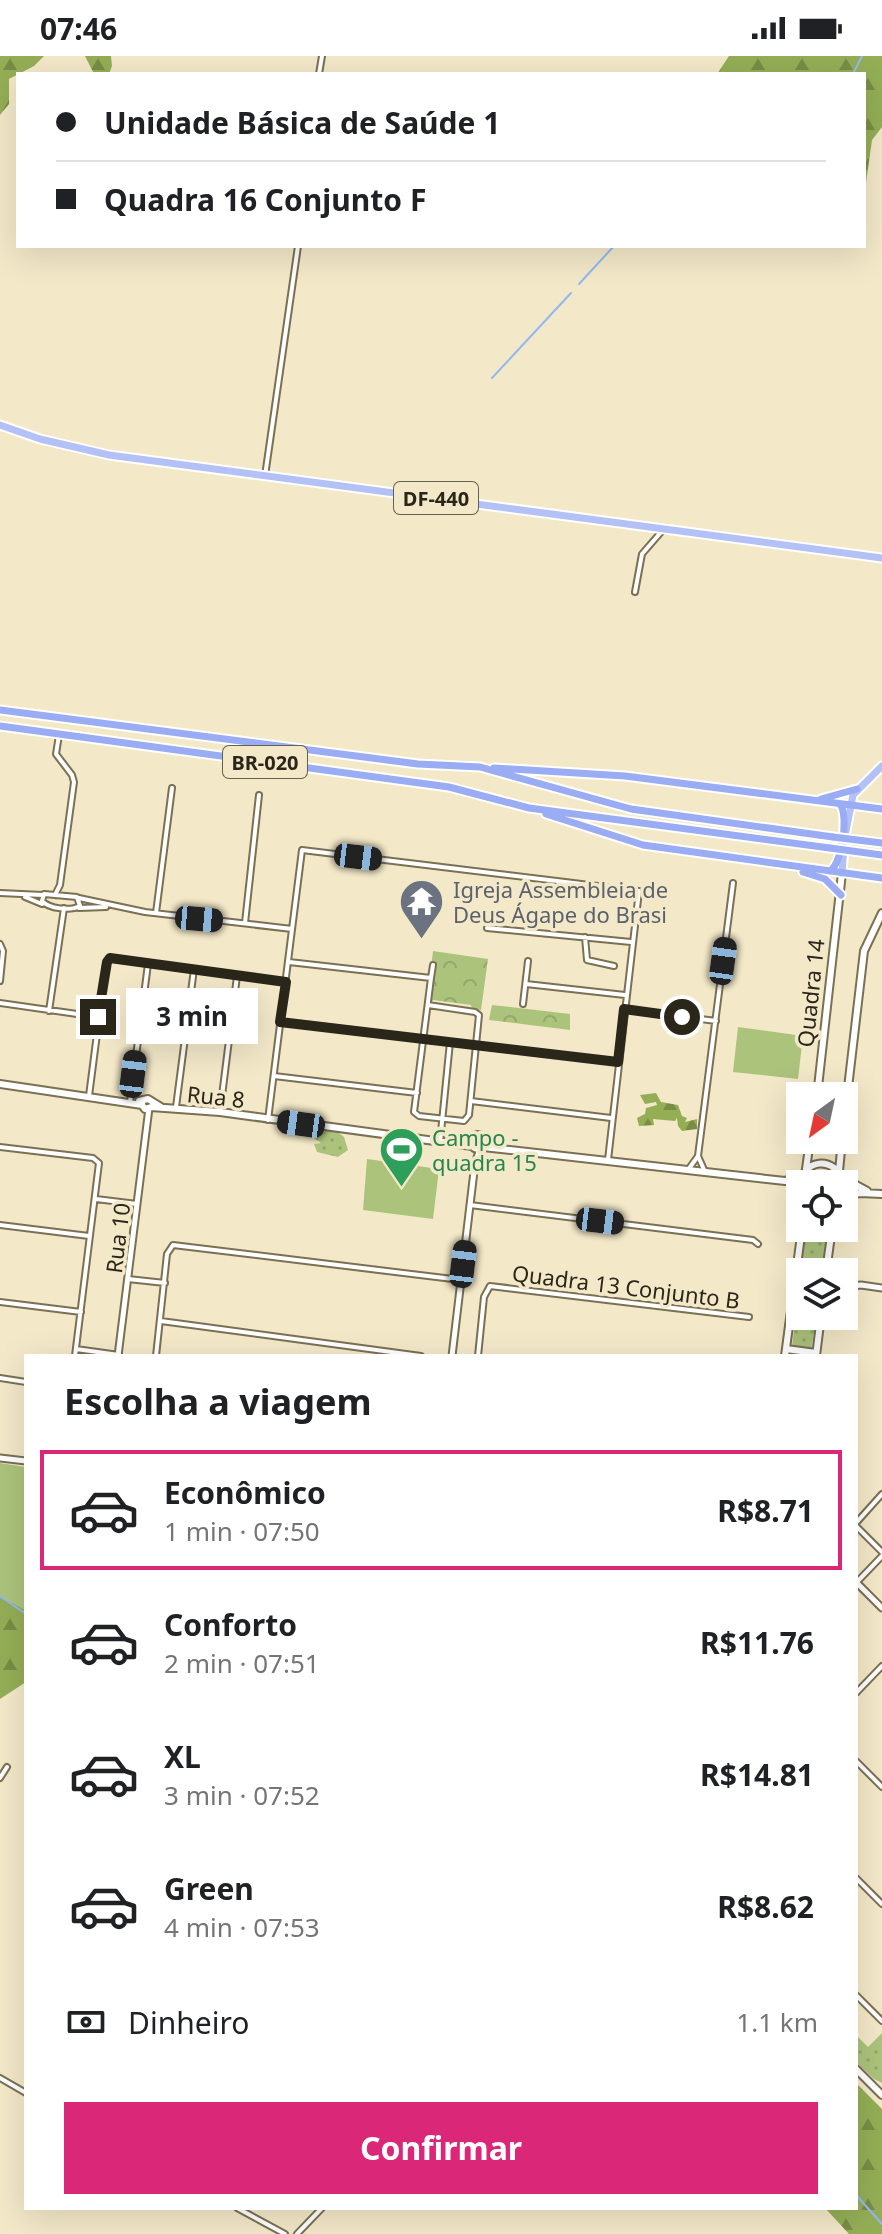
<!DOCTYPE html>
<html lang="pt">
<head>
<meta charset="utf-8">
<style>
  :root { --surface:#fff; --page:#f6f6f6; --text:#202124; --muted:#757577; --line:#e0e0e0; --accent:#db2777 }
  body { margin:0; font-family:"Noto Sans",sans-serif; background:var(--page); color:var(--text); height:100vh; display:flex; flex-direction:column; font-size:30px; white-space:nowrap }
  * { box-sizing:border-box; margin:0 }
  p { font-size:26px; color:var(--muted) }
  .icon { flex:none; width:44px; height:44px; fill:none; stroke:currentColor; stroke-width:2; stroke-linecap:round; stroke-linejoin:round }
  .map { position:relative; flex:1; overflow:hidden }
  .sheet { position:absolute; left:24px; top:1298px; width:834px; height:856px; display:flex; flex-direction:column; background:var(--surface); border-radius:0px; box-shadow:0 8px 32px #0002 }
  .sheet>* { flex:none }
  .banner { position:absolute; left:16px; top:16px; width:850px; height:176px; border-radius:0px; box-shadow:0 8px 32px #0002; display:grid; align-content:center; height:176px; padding:0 40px; background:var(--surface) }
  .needle { width:52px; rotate:213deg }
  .tools { position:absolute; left:786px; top:1026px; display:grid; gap:16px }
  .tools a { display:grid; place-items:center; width:72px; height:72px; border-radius:0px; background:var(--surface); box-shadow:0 8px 32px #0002; font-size:40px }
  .end { position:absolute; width:36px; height:36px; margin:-18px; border:10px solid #2a261a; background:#fff; box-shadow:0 0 0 4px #fff }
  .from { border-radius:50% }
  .bubble { position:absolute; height:56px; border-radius:0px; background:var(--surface); box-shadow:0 8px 32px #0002; font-size:26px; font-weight:700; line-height:56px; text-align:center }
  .car { position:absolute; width:24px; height:48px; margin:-24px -12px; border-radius:10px; box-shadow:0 0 6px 2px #0007; background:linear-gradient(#222 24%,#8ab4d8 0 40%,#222 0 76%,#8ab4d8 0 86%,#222 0) }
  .banner b { display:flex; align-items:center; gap:28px; height:76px; font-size:30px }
  .banner b+b { border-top:2px solid var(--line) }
  .banner i { width:20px; height:20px; background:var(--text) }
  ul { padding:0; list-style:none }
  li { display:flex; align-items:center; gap:24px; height:120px; margin:0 16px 12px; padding:0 24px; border:4px solid transparent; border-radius:0px }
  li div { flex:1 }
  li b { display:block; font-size:30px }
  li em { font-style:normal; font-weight:700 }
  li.active { border-color:var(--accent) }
  li>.icon { width:72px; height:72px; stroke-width:1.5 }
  h2 { padding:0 40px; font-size:36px; line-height:96px }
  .pay { display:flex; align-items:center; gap:20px; height:88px; padding:0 40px; font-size:30px }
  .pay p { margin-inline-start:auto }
  .primary-button { display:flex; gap:16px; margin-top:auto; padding:16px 40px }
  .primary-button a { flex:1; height:92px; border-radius:0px; background:var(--accent); color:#fff; font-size:32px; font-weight:700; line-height:92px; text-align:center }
  .status { display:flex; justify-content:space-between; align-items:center; height:56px; padding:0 40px; background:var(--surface); direction:ltr }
  .status svg { height:22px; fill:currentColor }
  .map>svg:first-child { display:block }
</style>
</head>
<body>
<div class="status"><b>07:46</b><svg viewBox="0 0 49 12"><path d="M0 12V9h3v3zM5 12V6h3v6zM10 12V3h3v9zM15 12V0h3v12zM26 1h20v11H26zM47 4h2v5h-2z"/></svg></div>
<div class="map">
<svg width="882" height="2178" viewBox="0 0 882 2178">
  <defs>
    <pattern id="grass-dots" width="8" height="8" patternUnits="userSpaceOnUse" patternTransform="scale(2)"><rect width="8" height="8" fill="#acc37c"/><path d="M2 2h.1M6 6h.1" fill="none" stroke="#94a76b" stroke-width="1.8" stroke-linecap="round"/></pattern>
    <pattern id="forest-firs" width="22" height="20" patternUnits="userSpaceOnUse" patternTransform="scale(2)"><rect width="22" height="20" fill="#94ae56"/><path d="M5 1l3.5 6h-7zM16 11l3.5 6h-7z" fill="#798d46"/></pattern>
    <pattern id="park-crowns" width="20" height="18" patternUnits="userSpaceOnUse" patternTransform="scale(2)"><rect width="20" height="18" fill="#acc37c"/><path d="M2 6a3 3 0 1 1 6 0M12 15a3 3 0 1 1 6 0" fill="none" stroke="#94a76b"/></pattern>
  </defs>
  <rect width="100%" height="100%" fill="#f3e8c8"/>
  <path fill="url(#grass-dots)" d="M326,1075H336L344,1081L348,1094L338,1101L317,1096L314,1088L321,1087L314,1082Z
    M806,1172H827L822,1216H800Z
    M800,1220V1260H817L811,1294L792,1291Z
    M882,1977V2027L874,2023L856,2006V1979L868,1991Z"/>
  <path fill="url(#forest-firs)" d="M0,0H44L34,10L9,23V48L0,59Z
    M85,0H111L112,10L109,18H94Z
    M729,0H882V71L872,84L864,141V18H717Z
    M656,1037L661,1046L678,1049L682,1060L687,1062L685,1066L697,1063V1073L682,1075L678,1070L677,1062L675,1065L653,1063L654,1069L639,1070L637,1062L645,1058L646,1052L657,1049L656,1046L645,1048L640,1039Z
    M0,1540L26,1554V1626L0,1643Z
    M856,2027L882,2053V2178H849L825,2152H856Z"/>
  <path fill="url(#park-crowns)" d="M433,895L488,903L481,954L472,953L471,949L433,944L431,948L427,946Z
    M492,949L570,958V974L489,964Z"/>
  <path fill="#acc37c" d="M738,971L803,980L798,1023L733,1016Z
    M367,1103L439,1113L433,1163L363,1154Z
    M0,1407L26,1411V1554L0,1540Z"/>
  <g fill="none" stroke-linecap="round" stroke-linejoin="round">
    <path stroke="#92b8f4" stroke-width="2" d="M853,18L862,0
      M579,228L614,190
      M492,322L571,237
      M0,1540L26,1558
      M856,2139L882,2168"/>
    <defs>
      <path id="minor" d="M319,18L322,0
        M265,420L298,190
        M635,536L642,498L662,475
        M0,837L43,839
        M44,838L77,841L80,850C71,855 49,853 42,845Z
        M55,839L60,829L74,726L72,719L56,698L59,679
        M25,841L42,848
        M79,842L145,856L292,873
        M79,852L106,851
        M156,857L172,732
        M245,867L259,739
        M487,872L631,886
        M585,881L587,904L614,910
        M0,888L3,895L0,925
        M289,906L431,922
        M526,928L625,939
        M0,947L98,961
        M523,948L528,905
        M428,949L475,956L479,959L469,1059L464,1065L419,1060L414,1056L431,922L433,909
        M624,953L716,965
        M49,955L64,852
        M280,966L618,1006
        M274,1020L417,1037
        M89,1040L106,908L110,902L285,926
        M471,1045L611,1062
        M130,1046L148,908
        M176,1051L194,913
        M220,1056L237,920
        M268,1064L302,794L639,835L608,1104
        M440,1086L450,986
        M0,1091L93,1102L99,1107L75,1300
        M698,1100L733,827
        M698,1100L705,1116
        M688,1114L698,1100
        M96,1143L137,1148
        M470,1149L753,1184L758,1188
        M0,1169L89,1180
        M128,1223L165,1227
        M0,1246L81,1256
        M161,1265L421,1300
        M76,1293L119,1299
        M156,1300L167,1198L173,1189L461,1224
        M478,1300L484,1241L490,1230L749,1261
        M0,1322L26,1326
        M856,1467L882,1438
        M856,1470L882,1496
        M856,1527L882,1500
        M856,1637L882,1610
        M856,1705L882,1731
        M0,1722L7,1711
        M856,1822L882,1848
        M856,1939L882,1965
        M0,2022L26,2037
        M237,2152L285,2178
        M297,2178L322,2152"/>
      <path id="tertiary" d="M844,1231L861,1229L882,1232
        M118,1300L149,1052
        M452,1300L475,1107L480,1093
        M0,1402L26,1405
        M856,1526L882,1552"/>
      <path id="secondary" d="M0,1028L142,1049
        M817,1040L842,817
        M139,1045L148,1043L161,1051
        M142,1045V1049L145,1053L151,1051L220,1056L472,1090
        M844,1066L864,895L882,857
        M471 1086a7 7 0 1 1 14 0a7 7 0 1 1-14 0Z
        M483,1091L785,1125L802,1119
        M806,1113L810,1084
        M839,1115L842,1084
        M843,1122L867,1135
        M800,1133C800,1102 836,1098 844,1128
        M844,1140L860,1137L882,1138
        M826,1216L832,1172
        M786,1293L816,1297
        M785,1300L802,1172
        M816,1300L821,1260
        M856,2013L882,2039"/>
      <path id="primary" d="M0,369L40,383L109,399L882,502
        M846,775L853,739L882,710
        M842,817L844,791"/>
      <path id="trunk" d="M0,654L418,708L480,711L631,753L833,781
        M0,670L449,731L529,752L830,792
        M494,712L625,720L882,753
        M821,743L857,733
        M546,758L643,789L882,822
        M830,815C842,808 849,759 840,748
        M803,816L825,823L841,839"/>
    </defs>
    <use href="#minor" stroke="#7a7053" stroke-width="8"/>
    <use href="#tertiary" stroke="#7a7053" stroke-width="9"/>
    <use href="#secondary" stroke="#7a7053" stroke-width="10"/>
    <use href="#primary" stroke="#fff" stroke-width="11"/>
    <use href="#trunk" stroke="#fff" stroke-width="11"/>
    <use href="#minor" stroke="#fff" stroke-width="4"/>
    <use href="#tertiary" stroke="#fff" stroke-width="5"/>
    <use href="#secondary" stroke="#fff" stroke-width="6"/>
    <use href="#primary" stroke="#b3c1f7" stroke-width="7"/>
    <use href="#trunk" stroke="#9aacf4" stroke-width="7"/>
    <defs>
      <path id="trunk-bridge" d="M833,781L882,787
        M830,792L882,799"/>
    </defs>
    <use href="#trunk-bridge" stroke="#fff" stroke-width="11" stroke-linecap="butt"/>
    <use href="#trunk-bridge" stroke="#9aacf4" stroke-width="7"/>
  </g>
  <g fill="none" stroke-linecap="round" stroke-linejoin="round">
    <path stroke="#2a261a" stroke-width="10" d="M98,961L107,906L110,902L286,926L280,966L618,1006L624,953L682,961"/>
  </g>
  <defs>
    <symbol id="temple-pin" viewBox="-11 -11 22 30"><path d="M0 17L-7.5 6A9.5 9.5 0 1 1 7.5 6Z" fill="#6b7280" stroke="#f3e8c8"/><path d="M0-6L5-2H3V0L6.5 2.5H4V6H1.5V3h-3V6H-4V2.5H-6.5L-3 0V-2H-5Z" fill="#fff"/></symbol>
    <symbol id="stadium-pin" viewBox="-11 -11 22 30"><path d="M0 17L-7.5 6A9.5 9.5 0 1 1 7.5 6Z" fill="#2e9e5b" stroke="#f3e8c8"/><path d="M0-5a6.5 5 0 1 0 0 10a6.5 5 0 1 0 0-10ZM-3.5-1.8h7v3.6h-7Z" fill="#fff"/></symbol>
  </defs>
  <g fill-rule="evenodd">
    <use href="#temple-pin" x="396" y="820" width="51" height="69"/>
    <use href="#stadium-pin" x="376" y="1068" width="51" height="69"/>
  </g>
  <g text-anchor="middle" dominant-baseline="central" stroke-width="7" stroke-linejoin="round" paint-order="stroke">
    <g fill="#f3e8c8" stroke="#66604e" stroke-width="2">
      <rect x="394" y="426" width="84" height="32" rx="6"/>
      <rect x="223" y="690" width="84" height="32" rx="6"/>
    </g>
    <g font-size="20" font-weight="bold" fill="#2a261a">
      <text x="436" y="442">DF-440</text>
      <text x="265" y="706">BR-020</text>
    </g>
    <g font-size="22" fill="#5b616d" stroke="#f3e8c8" text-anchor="start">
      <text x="453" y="833">Igreja Assembleia de<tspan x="453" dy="25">Deus Ágape do Brasi</tspan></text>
    </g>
    <g font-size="22" fill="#2a261a" stroke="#f3e8c8">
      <text transform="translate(810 937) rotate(-84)">Quadra 14</text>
      <text transform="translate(216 1040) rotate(6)">Rua 8</text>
      <text transform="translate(117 1182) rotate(-83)">Rua 10</text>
      <text transform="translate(626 1230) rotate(7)">Quadra 13 Conjunto B</text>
    </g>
    <g font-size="22" fill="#27864d" stroke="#f3e8c8" text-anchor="start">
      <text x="432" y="1081">Campo -<tspan x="432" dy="25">quadra 15</tspan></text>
    </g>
  </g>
</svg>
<div class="tools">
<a><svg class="needle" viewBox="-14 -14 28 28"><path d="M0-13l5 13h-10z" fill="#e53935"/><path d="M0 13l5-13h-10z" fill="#757577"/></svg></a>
<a><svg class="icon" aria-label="locate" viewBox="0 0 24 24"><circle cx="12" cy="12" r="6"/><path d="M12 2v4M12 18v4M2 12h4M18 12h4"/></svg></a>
<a><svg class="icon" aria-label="layers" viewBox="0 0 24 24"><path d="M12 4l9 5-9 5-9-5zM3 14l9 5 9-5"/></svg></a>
</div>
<i class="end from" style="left:682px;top:961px"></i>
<i class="end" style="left:98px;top:961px"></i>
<div class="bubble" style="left:126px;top:932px;width:132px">3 min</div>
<i class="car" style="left:358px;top:801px;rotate:97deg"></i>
<i class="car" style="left:199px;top:863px;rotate:95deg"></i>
<i class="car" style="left:723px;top:905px;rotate:8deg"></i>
<i class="car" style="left:133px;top:1018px;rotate:7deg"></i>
<i class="car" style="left:301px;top:1068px;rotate:278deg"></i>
<i class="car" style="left:600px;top:1165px;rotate:97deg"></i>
<i class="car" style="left:463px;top:1208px;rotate:7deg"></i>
<div class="banner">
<b><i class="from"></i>Unidade Básica de Saúde 1</b>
<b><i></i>Quadra 16 Conjunto F</b>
</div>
<section class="sheet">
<h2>Escolha a viagem</h2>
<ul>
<li class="active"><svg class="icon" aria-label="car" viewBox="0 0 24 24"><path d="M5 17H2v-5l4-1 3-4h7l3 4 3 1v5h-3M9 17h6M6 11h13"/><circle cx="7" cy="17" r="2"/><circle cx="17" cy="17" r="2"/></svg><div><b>Econômico</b><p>1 min · 07:50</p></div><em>R$8.71</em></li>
<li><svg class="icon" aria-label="car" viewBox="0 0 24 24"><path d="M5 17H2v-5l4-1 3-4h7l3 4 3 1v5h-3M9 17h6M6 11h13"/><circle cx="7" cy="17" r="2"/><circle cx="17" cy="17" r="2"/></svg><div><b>Conforto</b><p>2 min · 07:51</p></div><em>R$11.76</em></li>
<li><svg class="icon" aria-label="car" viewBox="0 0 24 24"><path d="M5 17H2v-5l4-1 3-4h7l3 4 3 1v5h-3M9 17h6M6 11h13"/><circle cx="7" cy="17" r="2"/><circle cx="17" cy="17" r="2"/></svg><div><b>XL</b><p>3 min · 07:52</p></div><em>R$14.81</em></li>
<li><svg class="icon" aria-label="car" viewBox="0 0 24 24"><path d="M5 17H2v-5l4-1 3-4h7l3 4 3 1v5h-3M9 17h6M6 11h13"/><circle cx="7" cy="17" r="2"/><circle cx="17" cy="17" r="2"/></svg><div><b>Green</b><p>4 min · 07:53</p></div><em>R$8.62</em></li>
</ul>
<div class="pay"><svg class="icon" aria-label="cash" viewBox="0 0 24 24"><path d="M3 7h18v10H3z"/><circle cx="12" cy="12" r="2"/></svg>Dinheiro<p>1.1 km</p></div>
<div class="primary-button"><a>Confirmar</a></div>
</section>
</div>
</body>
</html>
